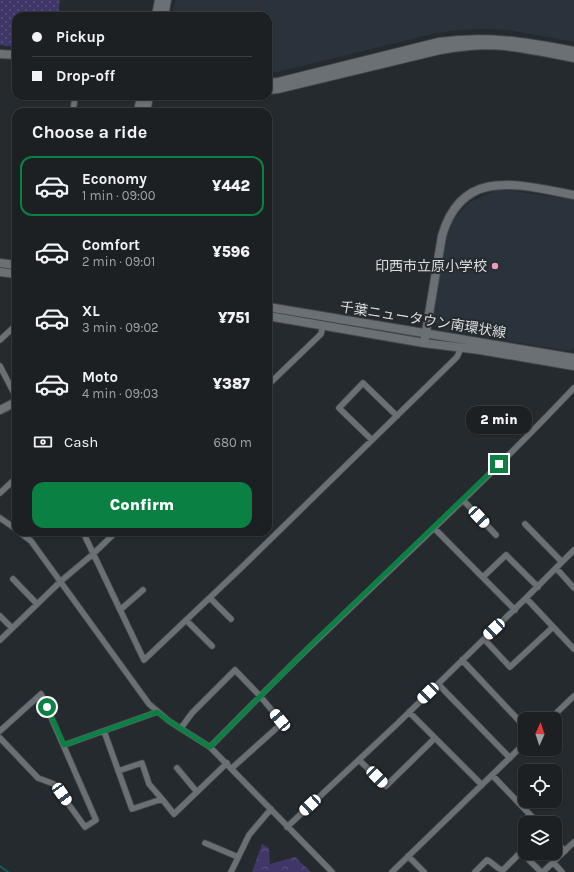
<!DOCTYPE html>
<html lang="en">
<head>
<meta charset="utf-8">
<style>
  :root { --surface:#1c2022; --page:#292d2f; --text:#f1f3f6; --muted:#a0a3a5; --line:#3a3e40; --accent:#0b8043 }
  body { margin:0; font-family:Karla,"Noto Sans JP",sans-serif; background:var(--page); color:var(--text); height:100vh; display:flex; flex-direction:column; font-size:15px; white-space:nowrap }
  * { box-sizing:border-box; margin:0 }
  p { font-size:13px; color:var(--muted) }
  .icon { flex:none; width:22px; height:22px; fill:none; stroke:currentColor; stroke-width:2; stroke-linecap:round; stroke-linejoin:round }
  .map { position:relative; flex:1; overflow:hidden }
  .drawer { position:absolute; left:12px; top:108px; width:260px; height:428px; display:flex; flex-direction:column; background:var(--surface); border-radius:12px; box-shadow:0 1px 3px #0004,0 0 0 1px var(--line) }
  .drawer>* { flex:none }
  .guide { position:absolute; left:12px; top:12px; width:260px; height:88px; border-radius:12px; box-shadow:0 1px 3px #0004,0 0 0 1px var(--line); display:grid; align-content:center; height:88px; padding:0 20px; background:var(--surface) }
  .needle { width:26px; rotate:3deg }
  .fabs { position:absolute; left:518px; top:712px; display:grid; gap:8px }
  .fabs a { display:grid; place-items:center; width:44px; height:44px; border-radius:8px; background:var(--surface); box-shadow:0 1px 3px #0004,0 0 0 1px var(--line); font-size:20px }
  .end { position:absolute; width:18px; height:18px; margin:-9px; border:5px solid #0b8043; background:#fff; box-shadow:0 0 0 2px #fff }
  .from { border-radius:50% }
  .bubble { position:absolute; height:28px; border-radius:12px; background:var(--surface); box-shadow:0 1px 3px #0004,0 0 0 1px var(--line); font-size:13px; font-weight:800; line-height:28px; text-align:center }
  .car { position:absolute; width:12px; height:24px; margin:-12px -6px; border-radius:5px; box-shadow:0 0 3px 1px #0007; background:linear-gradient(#fff 24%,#345 0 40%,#fff 0 76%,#345 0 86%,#fff 0) }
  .guide b { display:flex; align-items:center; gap:14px; height:38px; font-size:15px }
  .guide b+b { border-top:1px solid var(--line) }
  .guide i { width:10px; height:10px; background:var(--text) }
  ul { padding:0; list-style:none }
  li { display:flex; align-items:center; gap:12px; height:60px; margin:0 8px 6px; padding:0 12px; border:2px solid transparent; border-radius:12px }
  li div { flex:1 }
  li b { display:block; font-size:15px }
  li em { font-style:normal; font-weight:800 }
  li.selected { border-color:var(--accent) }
  li>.icon { width:36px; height:36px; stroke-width:1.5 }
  h2 { padding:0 20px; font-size:18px; line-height:48px }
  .pay { display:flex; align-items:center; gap:10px; height:44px; padding:0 20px; font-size:15px }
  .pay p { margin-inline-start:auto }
  .action { display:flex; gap:8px; margin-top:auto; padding:8px 20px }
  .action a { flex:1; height:46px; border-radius:12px; background:var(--accent); color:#fff; font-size:16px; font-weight:800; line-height:46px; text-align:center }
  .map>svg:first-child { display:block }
</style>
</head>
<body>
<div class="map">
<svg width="574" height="872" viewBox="0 0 574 872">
  <defs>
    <pattern id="forest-crowns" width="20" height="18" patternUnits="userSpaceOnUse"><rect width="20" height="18" fill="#403668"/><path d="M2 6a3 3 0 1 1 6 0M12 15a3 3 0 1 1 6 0" fill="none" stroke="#5b537d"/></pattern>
    <pattern id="park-dots" width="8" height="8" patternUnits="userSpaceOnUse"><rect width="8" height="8" fill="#403668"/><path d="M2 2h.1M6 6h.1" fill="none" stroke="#5b537d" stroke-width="1.8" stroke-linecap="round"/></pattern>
  </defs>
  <rect width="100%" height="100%" fill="#252a2e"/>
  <path fill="#2a333c" d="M175,0H574V42L509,30L482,29L459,30L436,33L282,71L268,73V16H172Z
    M497,190H507L574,200V347L570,351L446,331L439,328L435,322L433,315L448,229L451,223L461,211L470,202Z"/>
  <path fill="url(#forest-crowns)" d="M262,844L269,848L270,864L295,857L311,872H252Z"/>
  <path fill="url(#park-dots)" d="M0,0H60L58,16H16V47L0,45Z"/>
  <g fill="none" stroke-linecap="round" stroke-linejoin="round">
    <path stroke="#0f5d60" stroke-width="2" d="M0,866L8,872"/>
    <defs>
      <path id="street" d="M73,112L75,96
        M11,330L16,336
        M0,340L16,325
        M0,366L16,397
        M268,385L321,334L323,325
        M372,440L339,408L363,383L397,416
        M0,493L16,478
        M463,500L496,535
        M0,518L16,529
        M525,524L562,562
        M434,528L515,610
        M19,532L31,541L149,704L169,721L210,747L332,872
        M83,532L144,660L240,569L457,357L461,348
        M556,568L574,588
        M483,577L506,555L538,587
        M13,579L37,604
        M210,598L231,619
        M526,598L574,649
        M120,610L143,590
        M0,616L12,628
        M186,620L212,646
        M484,639L510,667L553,627
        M0,640L61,581L93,554L116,532
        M462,660L525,727
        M438,684L510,758
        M409,712L482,785
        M550,719L574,696
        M181,728L192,713L235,670L260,696L280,720V725L232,768
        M0,731L41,694L96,820L85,827L54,784L38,778L0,738
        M104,731L132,809L162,799L149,784L142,763L118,771
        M64,745L157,712
        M210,747C245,712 279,676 315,642C402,558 491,476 574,388
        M359,760L386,786L435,738
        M177,768L197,792
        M492,775L538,823
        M162,799L174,814L227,763
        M287,827L396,725L526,598L574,550
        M555,841L565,851
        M205,843L238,857
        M408,856L424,872
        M553,862L562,872
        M231,872L249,835L271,809
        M392,872L525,743
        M475,872L487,860C493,862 496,869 503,870L519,854H523L541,872
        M543,872L574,842"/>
      <path id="secondary" d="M156,16L159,0
        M164,16L167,0
        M0,54L16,55
        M268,83L278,82L439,42C489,35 525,42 574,51
        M268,90L278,89L440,50C457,47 474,45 490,45C518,46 547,53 574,58
        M138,112L141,96
        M146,112L149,96
        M0,263L16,265
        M0,272L16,274
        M268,307L574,358
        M268,316L424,343L480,350L574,366
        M425,338L442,236C462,166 520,185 574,195
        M0,410L16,402"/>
    </defs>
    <use href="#street" stroke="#43474b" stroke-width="7"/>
    <use href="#secondary" stroke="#43474b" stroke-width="10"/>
    <use href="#street" stroke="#6a7074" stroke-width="5.5"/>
    <use href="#secondary" stroke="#6a7074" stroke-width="8"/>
  </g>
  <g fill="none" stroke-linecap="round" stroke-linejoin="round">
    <path stroke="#0b8043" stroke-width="5" d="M47,707L64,745L157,712L169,721L210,747L313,643L499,464"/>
  </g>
  <circle fill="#f09ab5" stroke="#252a2e" stroke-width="1.5" cx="495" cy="266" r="4"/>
  <g text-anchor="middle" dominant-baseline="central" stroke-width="4" stroke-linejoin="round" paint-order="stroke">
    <g font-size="14" fill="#dbdee0" stroke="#252a2e" text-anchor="end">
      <text x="487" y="266">印西市立原小学校</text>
    </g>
    <g font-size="14" fill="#dbdee0" stroke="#252a2e">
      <text transform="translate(423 320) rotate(9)">千葉ニュータウン南環状線</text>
    </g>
  </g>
</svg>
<div class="fabs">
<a><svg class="needle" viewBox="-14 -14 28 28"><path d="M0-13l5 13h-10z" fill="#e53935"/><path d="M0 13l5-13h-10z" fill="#a0a3a5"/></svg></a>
<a><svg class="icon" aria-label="locate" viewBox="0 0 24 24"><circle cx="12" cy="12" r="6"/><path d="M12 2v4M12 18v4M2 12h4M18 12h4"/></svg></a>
<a><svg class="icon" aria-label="layers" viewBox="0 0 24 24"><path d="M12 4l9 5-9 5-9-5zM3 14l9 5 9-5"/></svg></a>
</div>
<i class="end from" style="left:47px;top:707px"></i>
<i class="end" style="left:499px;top:464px"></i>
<div class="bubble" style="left:466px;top:406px;width:66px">2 min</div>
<i class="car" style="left:479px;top:517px;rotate:137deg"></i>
<i class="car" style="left:494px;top:629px;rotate:227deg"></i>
<i class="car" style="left:428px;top:693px;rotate:226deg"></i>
<i class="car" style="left:280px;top:720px;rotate:320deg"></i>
<i class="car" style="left:377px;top:777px;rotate:135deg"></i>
<i class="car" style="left:62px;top:794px;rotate:145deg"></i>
<i class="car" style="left:310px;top:805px;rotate:227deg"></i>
<div class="guide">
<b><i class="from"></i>Pickup</b>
<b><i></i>Drop-off</b>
</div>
<section class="drawer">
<h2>Choose a ride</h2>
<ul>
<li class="selected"><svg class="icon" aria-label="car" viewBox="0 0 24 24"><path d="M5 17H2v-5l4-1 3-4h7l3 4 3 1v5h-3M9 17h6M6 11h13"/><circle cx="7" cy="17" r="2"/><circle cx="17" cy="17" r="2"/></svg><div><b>Economy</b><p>1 min · 09:00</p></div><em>¥442</em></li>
<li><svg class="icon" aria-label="car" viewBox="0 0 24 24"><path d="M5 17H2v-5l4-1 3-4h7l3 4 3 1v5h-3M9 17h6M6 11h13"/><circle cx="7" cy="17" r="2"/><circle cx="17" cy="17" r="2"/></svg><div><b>Comfort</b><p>2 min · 09:01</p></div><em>¥596</em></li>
<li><svg class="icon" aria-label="car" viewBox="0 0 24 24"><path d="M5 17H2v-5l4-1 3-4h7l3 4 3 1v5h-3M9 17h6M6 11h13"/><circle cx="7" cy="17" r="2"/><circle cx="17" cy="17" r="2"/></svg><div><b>XL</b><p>3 min · 09:02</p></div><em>¥751</em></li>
<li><svg class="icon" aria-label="car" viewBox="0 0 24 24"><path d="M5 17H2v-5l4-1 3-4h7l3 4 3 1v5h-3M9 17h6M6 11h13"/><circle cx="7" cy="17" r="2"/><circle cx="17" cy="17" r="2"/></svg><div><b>Moto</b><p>4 min · 09:03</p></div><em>¥387</em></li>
</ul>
<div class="pay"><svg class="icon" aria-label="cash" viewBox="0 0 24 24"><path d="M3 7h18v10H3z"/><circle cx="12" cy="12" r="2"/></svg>Cash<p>680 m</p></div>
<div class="action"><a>Confirm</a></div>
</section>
</div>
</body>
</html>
